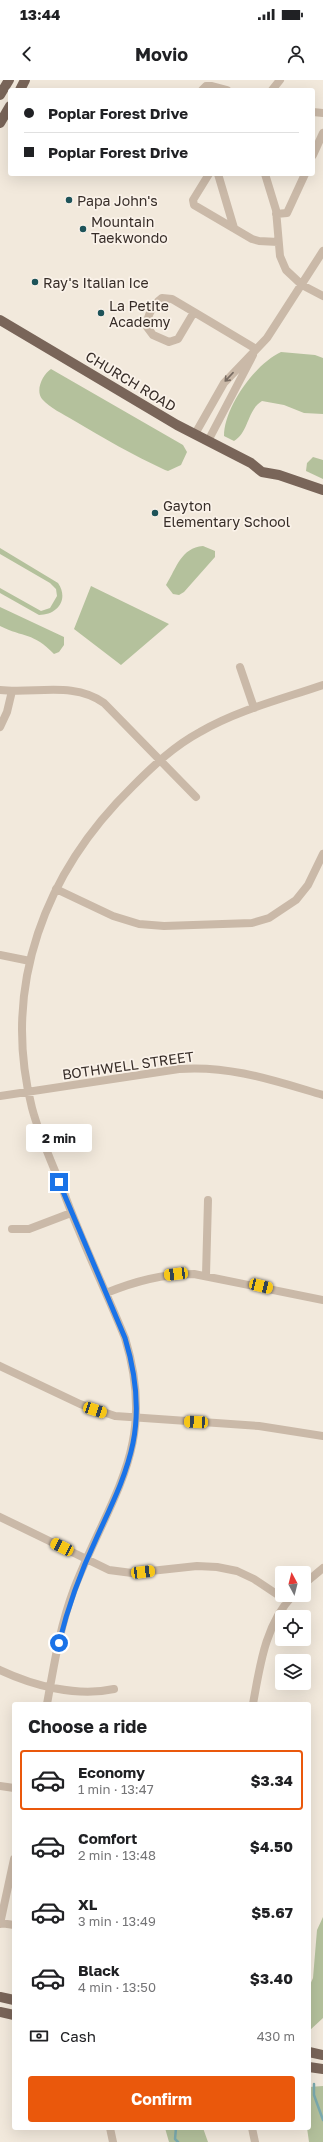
<!DOCTYPE html>
<html lang="en">
<head>
<meta charset="utf-8">
<style>
  :root { --surface:#fff; --page:#f2f2f2; --text:#202124; --muted:#757577; --line:#e0e0e0; --accent:#ea580c }
  body { margin:0; font-family:"Golos Text",sans-serif; background:var(--page); color:var(--text); height:100vh; display:flex; flex-direction:column; font-size:15px; white-space:nowrap }
  * { box-sizing:border-box; margin:0 }
  p { font-size:13px; color:var(--muted) }
  .icon { flex:none; width:22px; height:22px; fill:none; stroke:currentColor; stroke-width:2; stroke-linecap:round; stroke-linejoin:round }
  .map { position:relative; flex:1; overflow:hidden }
  .drawer { position:absolute; left:12px; top:1622px; width:299px; height:428px; display:flex; flex-direction:column; background:var(--surface); border-radius:4px; box-shadow:0 4px 16px #0002 }
  .drawer>* { flex:none }
  .banner { position:absolute; left:8px; top:8px; width:307px; height:88px; border-radius:4px; box-shadow:0 4px 16px #0002; display:grid; align-content:center; height:88px; padding:0 16px; background:var(--surface) }
  .needle { width:26px; rotate:353deg }
  .controls { position:absolute; left:275px; top:1486px; display:grid; gap:8px }
  .controls a { display:grid; place-items:center; width:36px; height:36px; border-radius:4px; background:var(--surface); box-shadow:0 4px 16px #0002; font-size:20px }
  .end { position:absolute; width:18px; height:18px; margin:-9px; border:5px solid #1a73e8; background:#fff; box-shadow:0 0 0 2px #fff }
  .from { border-radius:50% }
  .bubble { position:absolute; height:28px; border-radius:4px; background:var(--surface); box-shadow:0 4px 16px #0002; font-size:13px; font-weight:700; line-height:28px; text-align:center }
  .car { position:absolute; width:12px; height:24px; margin:-12px -6px; border-radius:5px; box-shadow:0 0 3px 1px #0007; background:linear-gradient(#f5c518 24%,#345 0 40%,#f5c518 0 76%,#345 0 86%,#f5c518 0) }
  .banner b { display:flex; align-items:center; gap:14px; height:38px; font-size:15px }
  .banner b+b { border-top:1px solid var(--line) }
  .banner i { width:10px; height:10px; background:var(--text) }
  ul { padding:0; list-style:none }
  li { display:flex; align-items:center; gap:12px; height:60px; margin:0 8px 6px; padding:0 8px; border:2px solid transparent; border-radius:4px }
  li div { flex:1 }
  li b { display:block; font-size:15px }
  li em { font-style:normal; font-weight:700 }
  li.active { border-color:var(--accent) }
  li>.icon { width:36px; height:36px; stroke-width:1.5 }
  h2 { padding:0 16px; font-size:18px; line-height:48px }
  .pay { display:flex; align-items:center; gap:10px; height:44px; padding:0 16px; font-size:15px }
  .pay p { margin-inline-start:auto }
  .button { display:flex; gap:8px; margin-top:auto; padding:8px 16px }
  .button a { flex:1; height:46px; border-radius:4px; background:var(--accent); color:#fff; font-size:16px; font-weight:700; line-height:46px; text-align:center }
  .status { display:flex; justify-content:space-between; align-items:center; height:28px; padding:0 20px; background:var(--surface); direction:ltr }
  .status svg { height:11px; fill:currentColor }
  header { display:flex; justify-content:space-between; align-items:center; height:52px; padding:0 16px; background:var(--surface); font-size:18px; font-weight:700 }
  .map>svg:first-child { display:block }
</style>
</head>
<body>
<div class="status"><b>13:44</b><svg viewBox="0 0 49 12"><path d="M0 12V9h3v3zM5 12V6h3v6zM10 12V3h3v9zM15 12V0h3v12zM26 1h20v11H26zM47 4h2v5h-2z"/></svg></div>
<header><svg class="icon" aria-label="back" viewBox="0 0 24 24"><path d="M15 5l-7 7 7 7"/></svg>Movio<svg class="icon" aria-label="person" viewBox="0 0 24 24"><circle cx="12" cy="8" r="4"/><path d="M4 21q1-7 8-7t8 7"/></svg></header>
<div class="map">
<svg width="323" height="2062" viewBox="0 0 323 2062">
  <rect width="100%" height="100%" fill="#f2e9dc"/>
  <path fill="#b4c19c" d="M281,272L315,275L323,278V334L304,333L284,325L262,321C247,330 249,352 234,361L224,356C224,327 255,284 281,272Z
    M51,289L183,365L187,372L181,385L168,391L165,390C133,375 103,358 73,340C63,334 50,328 42,319C35,310 43,294 51,289Z
    M313,377L323,380V399L306,391L307,383Z
    M203,466L215,471V477L184,512L179,515L173,514L166,505C177,487 181,468 203,466Z
    M0,468L58,503C69,519 58,535 39,535L0,513V508L41,531L50,528L57,516L56,509L50,503L0,474Z
    M91,506L169,544L121,585L74,549Z
    M0,527L64,557V565L59,572L54,574C33,552 24,558 0,546Z
    M323,1837V1938L309,1951V1907L313,1898L317,1850Z
    M323,2006V2062H309L307,2048H309V2007Z
    M165,2048H203L208,2062H169Z"/>
  <g fill="none" stroke-linecap="round" stroke-linejoin="round">
    <path stroke="#7babaf" stroke-width="2.5" d="M314,2004V2015L323,2040
      M176,2048L175,2059L178,2062"/>
    <path stroke="#cab9a8" stroke-width="8" d="M202,10L206,6H212L227,10
      M272,10L280,0
      M313,32L323,33
      M313,75L323,53
      M209,94L193,120L194,125L252,159L259,161L278,162
      M218,94L234,148
      M265,94L276,130L280,176L286,190L302,205L323,216
      M276,134L287,133L305,94
      M162,218L172,219L194,232L178,259L169,262L153,255L147,247C146,236 154,224 162,218Z
      M194,232L256,269
      M195,354L224,303L267,258L323,171
      M208,361L253,275
      M240,587L254,628
      M0,610C35,614 74,601 104,623L196,717
      M0,647L7,632L12,611
      M56,809L113,836L139,844L164,846L252,843L269,838L296,820L308,805L323,774
      M0,875L30,881
      M0,1016L179,989C230,985 275,1001 323,1015
      M12,1149H29L71,1133
      M206,1195L208,1120
      M106,1213C136,1201 162,1194 194,1194L323,1220
      M0,1286L80,1324L115,1336L259,1346L323,1356
      M0,1437L109,1490L132,1493L197,1486L217,1487L237,1491L254,1499L287,1521
      M304,1504L323,1488
      M0,1590C34,1606 77,1617 114,1609
      M47,1624C54,1585 60,1546 74,1509C111,1414 158,1366 125,1258C105,1209 82,1162 64,1113C53,1085 40,1058 32,1028C1,906 45,792 133,706C153,686 174,666 200,652C238,630 282,619 323,605
      M253,1624C260,1585 265,1545 293,1515
      M0,1706L14,1708
      M0,1843L14,1845
      M0,1844L14,1779
      M110,2048L113,2062
      M252,2048L255,2062"/>
    <path stroke="#796559" stroke-width="10" d="M20,10L25,0
      M0,15L9,0
      M0,43L10,26
      M0,240L177,345L251,383L262,392L279,395L323,410
      M0,1917L14,1920
      M0,1932L14,1935
      M309,1972L323,1975
      M309,1987L323,1989"/>
  </g>
  <defs><path id="oneway-shaft" d="M-6 0H5M1.5-3L5.5 0L1.5 3" fill="none" stroke-width="1.6" stroke-linecap="round" stroke-linejoin="round"/></defs>
  <use stroke="#796c62" href="#oneway-shaft" transform="translate(229 297) rotate(133)"/>
  <g fill="none" stroke-linecap="round" stroke-linejoin="round">
    <path stroke="#1a73e8" stroke-width="5" d="M59,1102L125,1258C135,1291 140,1328 133,1363C126,1397 111,1426 97,1457C81,1491 68,1526 59,1563"/>
  </g>
  <g fill="#1e5359" stroke="#faf2e9" stroke-width="1.5">
    <circle cx="69" cy="120" r="4"/>
    <circle cx="83" cy="149" r="4"/>
    <circle cx="35" cy="202" r="4"/>
    <circle cx="101" cy="233" r="4"/>
    <circle cx="155" cy="433" r="4"/>
  </g>
  <g text-anchor="middle" dominant-baseline="central" stroke-width="3.5" stroke-linejoin="round" paint-order="stroke">
    <g font-size="14" fill="#372d28" stroke="#faf2e9" text-anchor="start">
      <text x="77" y="120">Papa John's</text>
      <text x="91" y="141">Mountain<tspan x="91" dy="16">Taekwondo</tspan></text>
      <text x="43" y="202">Ray's Italian Ice</text>
      <text x="109" y="225">La Petite<tspan x="109" dy="16">Academy</tspan></text>
      <text x="163" y="425">Gayton<tspan x="163" dy="16">Elementary School</tspan></text>
    </g>
    <g font-size="14" fill="#372d28" stroke="#faf2e9">
      <text transform="translate(131 301) rotate(31)">CHURCH ROAD</text>
      <text transform="translate(128 985) rotate(-8)">BOTHWELL STREET</text>
    </g>
  </g>
</svg>
<div class="controls">
<a><svg class="needle" viewBox="-14 -14 28 28"><path d="M0-13l5 13h-10z" fill="#e53935"/><path d="M0 13l5-13h-10z" fill="#757577"/></svg></a>
<a><svg class="icon" aria-label="locate" viewBox="0 0 24 24"><circle cx="12" cy="12" r="6"/><path d="M12 2v4M12 18v4M2 12h4M18 12h4"/></svg></a>
<a><svg class="icon" aria-label="layers" viewBox="0 0 24 24"><path d="M12 4l9 5-9 5-9-5zM3 14l9 5 9-5"/></svg></a>
</div>
<i class="end from" style="left:59px;top:1563px"></i>
<i class="end" style="left:59px;top:1102px"></i>
<div class="bubble" style="left:26px;top:1044px;width:66px">2 min</div>
<i class="car" style="left:176px;top:1194px;rotate:263deg"></i>
<i class="car" style="left:261px;top:1206px;rotate:104deg"></i>
<i class="car" style="left:95px;top:1330px;rotate:108deg"></i>
<i class="car" style="left:196px;top:1342px;rotate:273deg"></i>
<i class="car" style="left:62px;top:1467px;rotate:296deg"></i>
<i class="car" style="left:143px;top:1492px;rotate:83deg"></i>
<div class="banner">
<b><i class="from"></i>Poplar Forest Drive</b>
<b><i></i>Poplar Forest Drive</b>
</div>
<section class="drawer">
<h2>Choose a ride</h2>
<ul>
<li class="active"><svg class="icon" aria-label="car" viewBox="0 0 24 24"><path d="M5 17H2v-5l4-1 3-4h7l3 4 3 1v5h-3M9 17h6M6 11h13"/><circle cx="7" cy="17" r="2"/><circle cx="17" cy="17" r="2"/></svg><div><b>Economy</b><p>1 min · 13:47</p></div><em>$3.34</em></li>
<li><svg class="icon" aria-label="car" viewBox="0 0 24 24"><path d="M5 17H2v-5l4-1 3-4h7l3 4 3 1v5h-3M9 17h6M6 11h13"/><circle cx="7" cy="17" r="2"/><circle cx="17" cy="17" r="2"/></svg><div><b>Comfort</b><p>2 min · 13:48</p></div><em>$4.50</em></li>
<li><svg class="icon" aria-label="car" viewBox="0 0 24 24"><path d="M5 17H2v-5l4-1 3-4h7l3 4 3 1v5h-3M9 17h6M6 11h13"/><circle cx="7" cy="17" r="2"/><circle cx="17" cy="17" r="2"/></svg><div><b>XL</b><p>3 min · 13:49</p></div><em>$5.67</em></li>
<li><svg class="icon" aria-label="car" viewBox="0 0 24 24"><path d="M5 17H2v-5l4-1 3-4h7l3 4 3 1v5h-3M9 17h6M6 11h13"/><circle cx="7" cy="17" r="2"/><circle cx="17" cy="17" r="2"/></svg><div><b>Black</b><p>4 min · 13:50</p></div><em>$3.40</em></li>
</ul>
<div class="pay"><svg class="icon" aria-label="cash" viewBox="0 0 24 24"><path d="M3 7h18v10H3z"/><circle cx="12" cy="12" r="2"/></svg>Cash<p>430 m</p></div>
<div class="button"><a>Confirm</a></div>
</section>
</div>
</body>
</html>
